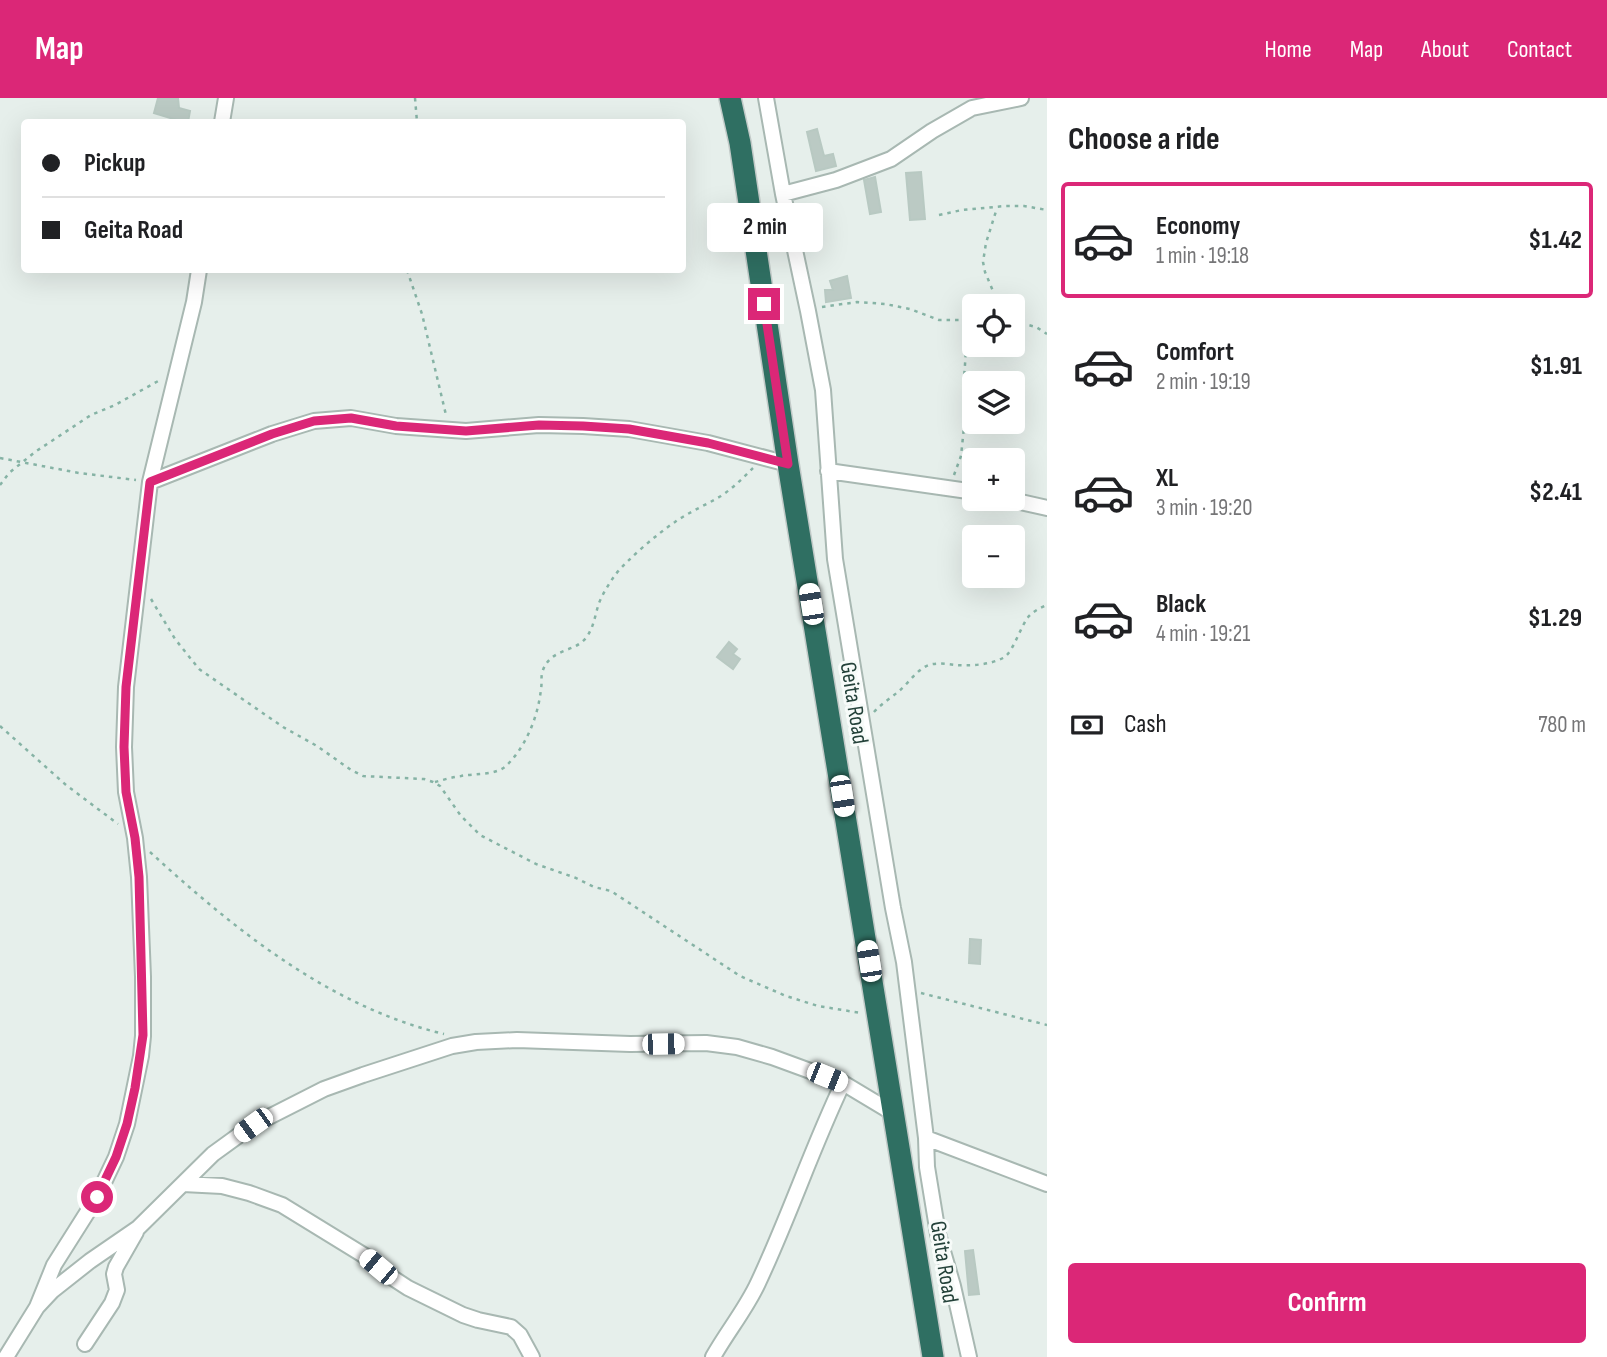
<!DOCTYPE html>
<html lang="en">
<head>
<meta charset="utf-8">
<style>
  :root { --surface:#fff; --page:#f6f6f6; --text:#202124; --muted:#757577; --line:#e0e0e0; --accent:#db2777 }
  body { margin:0; font-family:"Sofia Sans Condensed",sans-serif; background:var(--page); color:var(--text); height:100vh; display:flex; flex-direction:column; font-size:26px; white-space:nowrap }
  * { box-sizing:border-box; margin:0 }
  p { font-size:23px; color:var(--muted) }
  .icon { flex:none; width:38px; height:38px; fill:none; stroke:currentColor; stroke-width:2; stroke-linecap:round; stroke-linejoin:round }
  .map { position:relative; flex:1; overflow:hidden }
  .details { display:flex; flex-direction:column; background:var(--surface); width:560px }
  .details>* { flex:none }
  .guide { position:absolute; left:21px; top:21px; width:665px; height:154px; border-radius:7px; box-shadow:0 7px 28px #0002; display:grid; align-content:center; height:154px; padding:0 21px; background:var(--surface) }
  .tools { position:absolute; left:962px; top:196px; display:grid; gap:14px }
  .tools a { display:grid; place-items:center; width:63px; height:63px; border-radius:7px; background:var(--surface); box-shadow:0 7px 28px #0002; font-size:35px }
  .end { position:absolute; width:32px; height:32px; margin:-16px; border:9px solid #db2777; background:#fff; box-shadow:0 0 0 4px #fff }
  .from { border-radius:50% }
  .bubble { position:absolute; height:49px; border-radius:7px; background:var(--surface); box-shadow:0 7px 28px #0002; font-size:23px; font-weight:700; line-height:49px; text-align:center }
  .car { position:absolute; width:21px; height:42px; margin:-21px -10px; border-radius:9px; box-shadow:0 0 5px 2px #0007; background:linear-gradient(#fff 24%,#345 0 40%,#fff 0 76%,#345 0 86%,#fff 0) }
  .guide b { display:flex; align-items:center; gap:24px; height:66px; font-size:26px }
  .guide b+b { border-top:2px solid var(--line) }
  .guide i { width:18px; height:18px; background:var(--text) }
  ul { padding:0; list-style:none }
  li { display:flex; align-items:center; gap:21px; height:116px; margin:0 14px 10px; padding:0 7px; border:4px solid transparent; border-radius:7px }
  li div { flex:1 }
  li b { display:block; font-size:26px }
  li em { font-style:normal; font-weight:700 }
  li.current { border-color:var(--accent) }
  li>.icon { width:63px; height:63px; stroke-width:1.5 }
  h2 { padding:0 21px; font-size:32px; line-height:84px }
  .pay { display:flex; align-items:center; gap:18px; height:77px; padding:0 21px; font-size:26px }
  .pay p { margin-inline-start:auto }
  .action { display:flex; gap:14px; margin-top:auto; padding:14px 21px }
  .action a { flex:1; height:80px; border-radius:7px; background:var(--accent); color:#fff; font-size:28px; font-weight:700; line-height:80px; text-align:center }
  header { display:flex; align-items:center; gap:42px; box-sizing:border-box; height:98px; padding:0 35px; background:var(--accent); color:#fff }
  header strong { font-size:33px }
  nav { display:flex; gap:38px; margin-inline-start:auto; font-size:24px }
  main { display:flex; flex:1; min-height:0 }
  .map>svg:first-child { display:block }
</style>
</head>
<body>
<header>
<strong>Map</strong>
<nav><a>Home</a><a>Map</a><a>About</a><a>Contact</a></nav>
</header>
<main>
<div class="map">
<svg width="1047" height="1259" viewBox="0 0 1047 1259">
  <rect width="100%" height="100%" fill="#e6efeb"/>
  <path fill="#bbcac4" stroke="#b8c9c2" stroke-width="2" d="M158,0H178L179,10L190,13L188,24H177V22L154,15Z
    M817,31L824,58L833,56L836,68L816,73L807,34Z
    M921,74L925,121L910,122L906,75Z
    M875,79L881,114L870,116L864,82Z
    M847,178L851,200L826,204L825,192H833L830,183Z
    M729,544L737,551L733,556L740,561L733,571L717,559Z
    M970,841L981,842L980,866L969,865Z
    M973,1152L979,1196L969,1197L965,1153Z"/>
  <g fill="none" stroke-linecap="round" stroke-linejoin="round">
    <defs>
      <path id="street" d="M766,0L783,96L808,213L823,292L835,461L893,810L904,864L926,1040L927,1069L938,1136L953,1188L969,1259
        M222,24L226,0
        M783,96L836,82L891,61L932,33L972,10L1021,0
        M828,373L975,394
        M150,384L272,336L314,323L351,320L396,328L466,333L539,327L583,328L629,331L708,345L788,366
        M1007,401L1047,410
        M926,1040L1047,1086
        M183,1086L222,1088L249,1095L282,1107L365,1158L388,1177L408,1190L463,1217L478,1222L511,1229L520,1237L532,1259
        M37,1209L54,1167L97,1099L116,1059L127,1026L141,958L143,938V879L139,779L135,740L126,694L124,649L126,589L150,384L194,204L199,172
        M85,1246L112,1205L117,1192L114,1176L116,1169L136,1134
        M6,1259L37,1209L52,1193L90,1163L138,1130L213,1056L253,1027L324,991L363,977L452,948L476,944L517,942L630,946L706,945L737,949L772,959L843,985L893,1015
        M713,1259C727,1234 746,1211 758,1185C789,1119 812,1050 843,985"/>
      <path id="highway" d="M730,0L740,45L788,366L933,1259"/>
    </defs>
    <use href="#street" stroke="#a8b8b2" stroke-width="18"/>
    <use href="#highway" stroke="#c2cac8" stroke-width="24"/>
    <path stroke="#86b3a5" stroke-width="2.5" stroke-dasharray="3.5 5" stroke-linecap="butt" d="M415,0L417,24
      M939,117L962,112L1005,108H1024L1047,112
      M407,172L422,216L446,317
      M992,208L993,193L985,174L983,164L986,145L997,110
      M822,209L857,204L885,206L910,211L939,222H975
      M1013,223L1036,229L1047,236
      M0,360L79,375L136,382
      M954,377L961,358L964,329V281L968,223
      M0,387L9,375L35,354L91,317L115,307L160,282
      M151,501L175,541L199,571L283,629L317,648L351,672L363,678L424,681L433,684L440,688L461,718L480,737L536,766L576,780L594,789L611,793L740,878L786,898L818,908L861,915
      M874,614C882,605 891,600 899,593C910,584 919,568 933,566C940,565 948,566 955,567C971,568 989,567 1003,560C1013,555 1020,529 1029,518C1034,513 1040,510 1047,507
      M0,628L66,687L118,726
      M435,684C443,682 452,679 461,678C475,675 496,678 507,667C527,647 538,618 541,591C542,586 541,580 542,575C549,550 574,555 586,540C594,529 595,517 599,505C603,495 609,486 615,477C628,461 657,436 675,424C689,414 706,407 721,398C733,390 743,380 753,370
      M150,754C234,831 330,909 444,936
      M921,895L1047,927"/>
    <use href="#street" stroke="#fff" stroke-width="14"/>
    <use href="#highway" stroke="#2f6f62" stroke-width="21"/>
  </g>
  <g fill="none" stroke-linecap="round" stroke-linejoin="round">
    <path stroke="#db2777" stroke-width="9" d="M97,1099L116,1059L127,1026L135,990L143,937L139,779L135,740L126,694L124,649L126,589L150,384L272,336L314,323L351,320L396,328L466,333L539,327L583,328L629,331L708,345L788,366L764,206"/>
  </g>
  <g text-anchor="middle" dominant-baseline="central" stroke-width="6" stroke-linejoin="round" paint-order="stroke">
    <g font-size="23" fill="#24423a" stroke="#f7fbf9">
      <text transform="translate(854 605) rotate(81)">Geita Road</text>
      <text transform="translate(944 1164) rotate(81)">Geita Road</text>
    </g>
  </g>
</svg>
<div class="tools">
<a><svg class="icon" aria-label="locate" viewBox="0 0 24 24"><circle cx="12" cy="12" r="6"/><path d="M12 2v4M12 18v4M2 12h4M18 12h4"/></svg></a>
<a><svg class="icon" aria-label="layers" viewBox="0 0 24 24"><path d="M12 4l9 5-9 5-9-5zM3 14l9 5 9-5"/></svg></a>
<a>+</a>
<a>−</a>
</div>
<i class="end from" style="left:97px;top:1099px"></i>
<i class="end" style="left:764px;top:206px"></i>
<div class="bubble" style="left:707px;top:105px;width:116px">2 min</div>
<i class="car" style="left:811px;top:506px;rotate:351deg"></i>
<i class="car" style="left:842px;top:698px;rotate:171deg"></i>
<i class="car" style="left:869px;top:863px;rotate:351deg"></i>
<i class="car" style="left:663px;top:946px;rotate:89deg"></i>
<i class="car" style="left:827px;top:979px;rotate:112deg"></i>
<i class="car" style="left:253px;top:1027px;rotate:234deg"></i>
<i class="car" style="left:378px;top:1169px;rotate:310deg"></i>
<div class="guide">
<b><i class="from"></i>Pickup</b>
<b><i></i>Geita Road</b>
</div>
</div>
<section class="details">
<h2>Choose a ride</h2>
<ul>
<li class="current"><svg class="icon" aria-label="car" viewBox="0 0 24 24"><path d="M5 17H2v-5l4-1 3-4h7l3 4 3 1v5h-3M9 17h6M6 11h13"/><circle cx="7" cy="17" r="2"/><circle cx="17" cy="17" r="2"/></svg><div><b>Economy</b><p>1 min · 19:18</p></div><em>$1.42</em></li>
<li><svg class="icon" aria-label="car" viewBox="0 0 24 24"><path d="M5 17H2v-5l4-1 3-4h7l3 4 3 1v5h-3M9 17h6M6 11h13"/><circle cx="7" cy="17" r="2"/><circle cx="17" cy="17" r="2"/></svg><div><b>Comfort</b><p>2 min · 19:19</p></div><em>$1.91</em></li>
<li><svg class="icon" aria-label="car" viewBox="0 0 24 24"><path d="M5 17H2v-5l4-1 3-4h7l3 4 3 1v5h-3M9 17h6M6 11h13"/><circle cx="7" cy="17" r="2"/><circle cx="17" cy="17" r="2"/></svg><div><b>XL</b><p>3 min · 19:20</p></div><em>$2.41</em></li>
<li><svg class="icon" aria-label="car" viewBox="0 0 24 24"><path d="M5 17H2v-5l4-1 3-4h7l3 4 3 1v5h-3M9 17h6M6 11h13"/><circle cx="7" cy="17" r="2"/><circle cx="17" cy="17" r="2"/></svg><div><b>Black</b><p>4 min · 19:21</p></div><em>$1.29</em></li>
</ul>
<div class="pay"><svg class="icon" aria-label="cash" viewBox="0 0 24 24"><path d="M3 7h18v10H3z"/><circle cx="12" cy="12" r="2"/></svg>Cash<p>780 m</p></div>
<div class="action"><a>Confirm</a></div>
</section>
</main>
</body>
</html>
